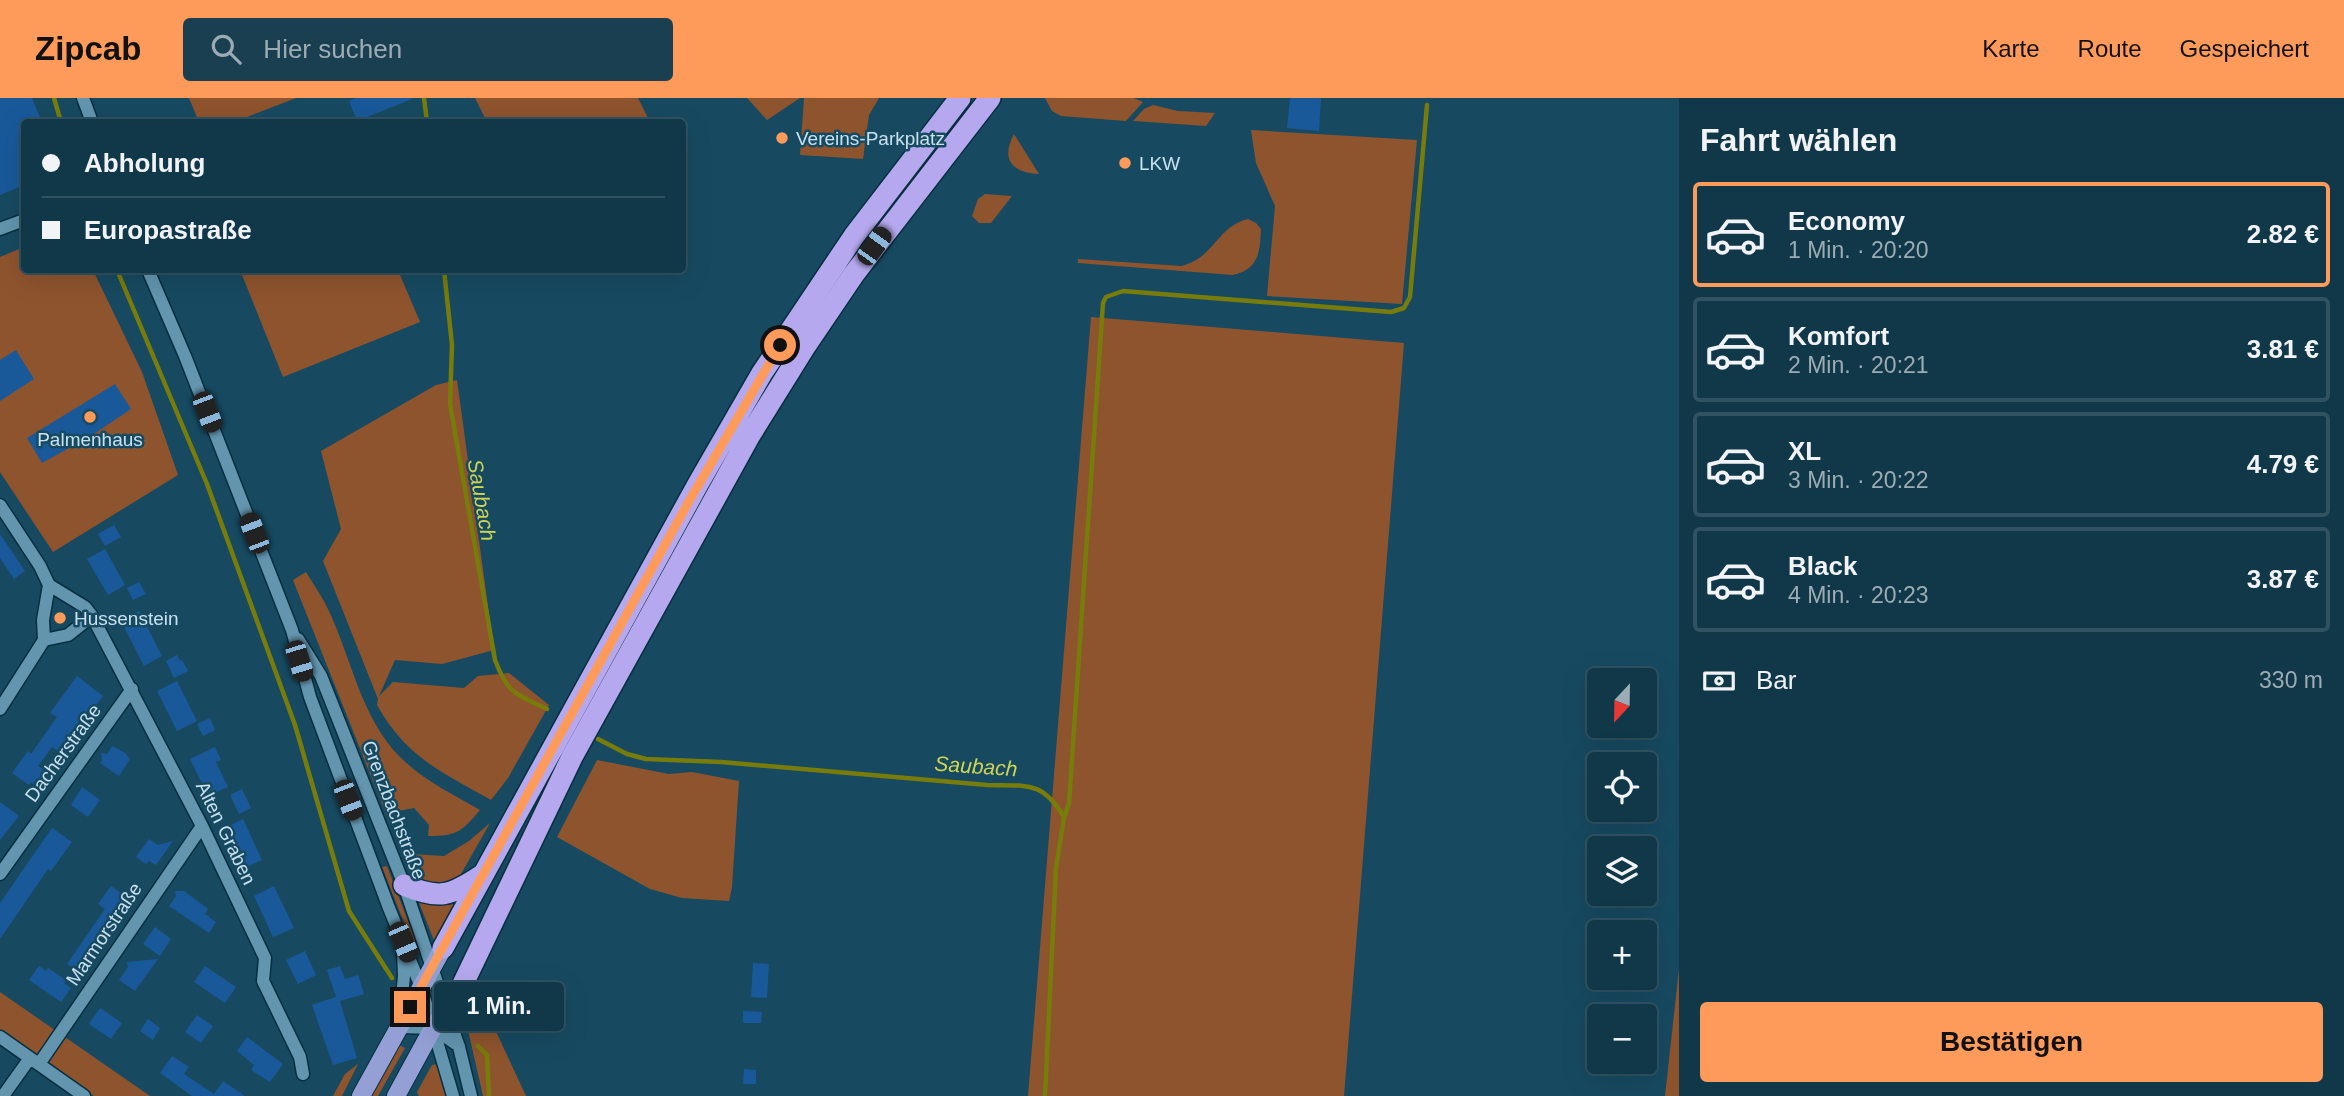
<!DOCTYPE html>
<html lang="de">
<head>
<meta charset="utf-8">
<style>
  :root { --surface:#113849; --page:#1a3f50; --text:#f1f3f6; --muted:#9cacb4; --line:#305261; --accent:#ff9b5a }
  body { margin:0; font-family:Arial,sans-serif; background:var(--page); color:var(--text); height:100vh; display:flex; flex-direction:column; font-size:26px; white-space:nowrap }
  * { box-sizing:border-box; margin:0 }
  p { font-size:23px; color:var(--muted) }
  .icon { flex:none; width:38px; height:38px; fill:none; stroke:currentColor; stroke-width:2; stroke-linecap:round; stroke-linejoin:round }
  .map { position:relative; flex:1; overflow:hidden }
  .drawer { display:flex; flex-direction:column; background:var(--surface); width:665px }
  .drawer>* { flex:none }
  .guide { position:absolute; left:21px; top:21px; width:665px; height:154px; border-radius:7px; box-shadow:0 7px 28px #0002,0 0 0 2px var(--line); display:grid; align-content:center; height:154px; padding:0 21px; background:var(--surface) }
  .needle { width:46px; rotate:202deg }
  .fabs { position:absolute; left:1587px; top:570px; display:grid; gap:14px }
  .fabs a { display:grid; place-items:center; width:70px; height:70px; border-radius:7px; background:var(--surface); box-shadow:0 7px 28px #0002,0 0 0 2px var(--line); font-size:35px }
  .end { position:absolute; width:32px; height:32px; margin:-16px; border:9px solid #ff9b5a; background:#111; box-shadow:0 0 0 4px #111 }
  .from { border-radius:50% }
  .bubble { position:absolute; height:49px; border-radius:7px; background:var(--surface); box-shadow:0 7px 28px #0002,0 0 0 2px var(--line); font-size:23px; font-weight:700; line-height:49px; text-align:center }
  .car { position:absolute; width:21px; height:42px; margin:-21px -10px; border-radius:9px; box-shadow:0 0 5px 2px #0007; background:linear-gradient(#222 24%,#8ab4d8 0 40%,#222 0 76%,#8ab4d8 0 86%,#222 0) }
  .guide b { display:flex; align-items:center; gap:24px; height:66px; font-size:26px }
  .guide b+b { border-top:2px solid var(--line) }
  .guide i { width:18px; height:18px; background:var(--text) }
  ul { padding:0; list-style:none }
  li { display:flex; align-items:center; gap:21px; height:105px; margin:0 14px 10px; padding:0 7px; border:4px solid var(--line); border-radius:7px }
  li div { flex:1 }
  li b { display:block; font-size:26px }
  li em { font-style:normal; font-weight:700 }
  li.selected { border-color:var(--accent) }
  li>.icon { width:63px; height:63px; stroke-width:1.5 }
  h2 { padding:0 21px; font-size:32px; line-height:84px }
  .pay { display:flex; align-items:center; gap:18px; height:77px; padding:0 21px; font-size:26px }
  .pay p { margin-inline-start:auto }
  .cta { display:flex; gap:14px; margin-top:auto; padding:14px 21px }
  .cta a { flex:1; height:80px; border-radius:7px; background:var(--accent); color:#111; font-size:28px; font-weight:700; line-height:80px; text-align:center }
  header { display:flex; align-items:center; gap:42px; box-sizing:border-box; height:98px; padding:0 35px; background:var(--accent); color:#111 }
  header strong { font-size:33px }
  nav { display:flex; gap:38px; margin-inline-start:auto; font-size:24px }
  .search { width:490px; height:63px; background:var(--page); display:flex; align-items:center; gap:18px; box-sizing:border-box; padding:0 24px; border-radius:7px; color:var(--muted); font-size:26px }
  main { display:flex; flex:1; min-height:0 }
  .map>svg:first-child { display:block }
</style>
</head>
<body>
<header>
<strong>Zipcab</strong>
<div class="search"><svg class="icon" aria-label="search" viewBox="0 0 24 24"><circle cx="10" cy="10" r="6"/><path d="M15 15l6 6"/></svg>Hier suchen</div>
<nav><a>Karte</a><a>Route</a><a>Gespeichert</a></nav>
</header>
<main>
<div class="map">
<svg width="1679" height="998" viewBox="0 0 1679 998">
  <rect width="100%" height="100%" fill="#174a61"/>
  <path fill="#8e542e" d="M189,0H296L234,24H199Z
    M475,0H638L650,24H487Z
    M747,0H800L767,22Z
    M804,0H879L869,17L863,61L800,57Z
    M1045,0H1134L1143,4L1126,23L1061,18L1052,13Z
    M1153,7L1178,13L1215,15L1206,28L1133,23L1144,11Z
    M1251,32L1417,42L1402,206L1267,198L1275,108L1256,65Z
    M1014,36L1039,76C1013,75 1000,62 1014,36Z
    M985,96L1012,98L991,125H979L972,118L978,101Z
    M1248,121L1256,125L1261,131C1260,154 1259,171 1233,177L1078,165V161L1181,168C1215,160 1216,129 1248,121Z
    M24,149V172H93L142,274L178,377L53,454L0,374V159Z
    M240,172H398L420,224L283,279Z
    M1091,219L1404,245L1344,998H1028Z
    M457,282L494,552L442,566L395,562L379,598L393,584L464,590L478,578L509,575L549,607L508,680L491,702C440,673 407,660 377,607L378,601L323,463L341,431L321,353L436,287Z
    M306,474C313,486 322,498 328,511C352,561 360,618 400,659C423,682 452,696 480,712C462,733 458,738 428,738L429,727L414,710L398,713L407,737L398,734L390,726L293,482Z
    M597,662L669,676L692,674L739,683L732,789L729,803L682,800L650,791L557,739Z
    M490,725L457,783L434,790L415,784L406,766L410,756L444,758L469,743Z
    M387,768L416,844L412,845L382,769Z
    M459,800L435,845L418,802Z
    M1679,871V998H1665Z
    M0,894L150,998H94L0,932Z
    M471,899L494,929L526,998H483L465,919Z
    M399,947L405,950L378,998H370Z
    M358,966L342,998H333L345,976Z
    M439,966L447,998H419L417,994L432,967Z"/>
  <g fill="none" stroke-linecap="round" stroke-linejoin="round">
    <path stroke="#787c0a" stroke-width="4.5" d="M54,0L61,24
      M424,0L427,24
      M117,172L207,386L295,627L349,813L392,880
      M444,172L452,247L450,306L495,562C508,596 515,596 547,611
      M598,641L627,656L646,661L721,664L987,687C1026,688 1042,682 1064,719
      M478,948L487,957L489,998
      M1045,998L1056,770L1064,720L1069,705L1103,205L1106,199L1123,193L1391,214L1404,210L1410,199L1427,7"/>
  </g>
  <path fill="#19599a" d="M0,0H32L42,24H24V87L0,97Z
    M356,0H412V1L357,23L349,3Z
    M1290,0H1321L1319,33L1287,30Z
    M16,252L34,281L0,303V262Z
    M115,286L131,311L91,338L42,365L27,340Z
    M114,427L121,439L105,448L98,436Z
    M0,436L25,473L14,481L0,460Z
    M105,451L125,487L108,497L87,461Z
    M139,484L146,496L133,502L127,490Z
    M139,513L162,558L144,568L121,523Z
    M177,557L180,563L182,562L188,573L174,580L166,563Z
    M77,578L103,598L84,624L81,622L69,637V642L63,644L57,653L52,649L38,668L48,675L38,689L31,684L29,687L12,675L28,653L31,656L57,619L50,615Z
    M177,583L197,623L177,633L157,593Z
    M210,620L215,632L203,638L197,626Z
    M112,648L125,655L130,661L119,678L100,665L102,662L101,655L107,656Z
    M215,649L221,662L216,664L228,689L208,698L190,661Z
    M82,689L100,702L88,719L71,707Z
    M242,691L251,710L239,716L230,697Z
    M0,704L19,718L0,742Z
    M243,721L262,762L242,771L223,731Z
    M52,730L72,744L51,773L48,771L0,841V805Z
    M149,741L158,747L173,743L156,767L149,763L146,766L136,759Z
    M111,788L131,802L106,839L102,836L76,872L67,866L105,811L98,806Z
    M274,788L294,830L273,839L254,798Z
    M175,793H184L208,811L205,816L216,824L209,835L169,808L176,798Z
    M155,829L171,841L160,858L143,846Z
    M305,853L316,877L298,886L286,862Z
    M158,861L135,893L119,882L128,869L127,864Z
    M753,865L769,866L767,900L751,899Z
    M39,868L46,873L48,870L66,882L64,885L71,890L61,904L29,882Z
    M205,868L236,889L225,905L194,884Z
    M340,868L345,881L358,877L364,896L340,903L357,960L333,967L312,907L336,899L327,872Z
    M100,910L122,925L111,941L89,926Z
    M743,913L762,914L761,925H743Z
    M197,917L213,928L201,945L185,934Z
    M148,921L160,930L153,942L140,933Z
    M247,939L283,966L270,984L251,972L254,967L237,953Z
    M172,958L189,969L184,976L214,996L223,983L245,998H192L160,975Z
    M744,971L756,972V986H743Z"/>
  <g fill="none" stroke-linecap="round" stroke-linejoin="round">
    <defs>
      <path id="minor" d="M83,0L92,24
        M0,131L24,122
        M148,172L185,258L292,532L310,599L389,810L421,889L453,998
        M0,407L40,468L49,487L85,509L92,518L202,728L265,860L263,883L300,959L303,976
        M298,541L321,578L404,787L459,949L471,998
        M44,542L68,537L92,518
        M0,611L44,542L43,522L49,487
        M0,776L132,591
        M403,853L404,878L399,929L433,930L459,948
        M0,939L84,998
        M39,966L202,728
        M3,998L30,960"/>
      <path id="major" d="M361,998L443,850
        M396,998L433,930L462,888"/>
      <path id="highway" d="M404,787C439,802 451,798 482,777
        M443,850L698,386L762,275L854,138L960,0
        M462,888L572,659L750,337L806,247L854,176L990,0"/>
    </defs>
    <use href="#minor" stroke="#072f40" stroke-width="15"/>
    <use href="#major" stroke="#072f40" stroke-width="20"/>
    <use href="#highway" stroke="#072f40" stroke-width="24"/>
    <use href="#minor" stroke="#6395af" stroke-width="12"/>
    <use href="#major" stroke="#94a0d5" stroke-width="18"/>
    <use href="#highway" stroke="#b5a8ee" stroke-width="21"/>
  </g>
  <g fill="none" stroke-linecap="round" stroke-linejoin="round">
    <path stroke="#ff9b5a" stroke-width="9" d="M410,909L688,405L780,247"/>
  </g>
  <g fill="#ff9b5a" stroke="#174a61" stroke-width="2.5">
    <circle cx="782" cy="40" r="7"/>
    <circle cx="1125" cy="65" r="7"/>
    <circle cx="90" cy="319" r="7"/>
    <circle cx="60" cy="520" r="7"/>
  </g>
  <g text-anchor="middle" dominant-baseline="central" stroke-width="5" stroke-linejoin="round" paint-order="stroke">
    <g font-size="19" fill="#c8e1ef" stroke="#174a61" text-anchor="start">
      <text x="796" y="40">Vereins-Parkplatz</text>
      <text x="1139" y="65">LKW</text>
      <text x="90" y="341" text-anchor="middle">Palmenhaus</text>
      <text x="74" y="520">Hussenstein</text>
    </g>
    <g font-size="19" fill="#c8e1ef" stroke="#174a61">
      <text transform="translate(63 655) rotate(-54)">Dacherstraße</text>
      <text transform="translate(394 712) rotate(69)">Grenzbachstraße</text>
      <text transform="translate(226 735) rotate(64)">Alten Graben</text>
      <text transform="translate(104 836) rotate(-56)">Marmorstraße</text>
    </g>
    <g font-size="21" font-style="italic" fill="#cdd451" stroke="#174a61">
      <text transform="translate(482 402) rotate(80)">Saubach</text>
      <text transform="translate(976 668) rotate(4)">Saubach</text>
    </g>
  </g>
</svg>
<div class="fabs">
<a><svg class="needle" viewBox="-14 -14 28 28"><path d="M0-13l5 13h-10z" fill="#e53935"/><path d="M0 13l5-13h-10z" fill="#9cacb4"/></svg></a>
<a><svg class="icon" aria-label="locate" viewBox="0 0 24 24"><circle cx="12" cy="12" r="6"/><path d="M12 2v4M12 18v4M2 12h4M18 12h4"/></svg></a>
<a><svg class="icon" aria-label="layers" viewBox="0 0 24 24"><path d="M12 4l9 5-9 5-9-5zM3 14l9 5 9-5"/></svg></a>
<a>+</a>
<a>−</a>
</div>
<i class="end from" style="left:780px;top:247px"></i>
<i class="end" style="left:410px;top:909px"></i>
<div class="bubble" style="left:434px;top:884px;width:130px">1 Min.</div>
<i class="car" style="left:874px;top:148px;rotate:36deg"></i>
<i class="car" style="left:207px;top:314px;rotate:159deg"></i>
<i class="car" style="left:254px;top:435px;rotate:339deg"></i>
<i class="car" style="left:299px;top:563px;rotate:163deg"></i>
<i class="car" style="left:348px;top:702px;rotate:159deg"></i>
<i class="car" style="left:403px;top:844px;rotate:157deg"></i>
<div class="guide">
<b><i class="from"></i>Abholung</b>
<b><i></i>Europastraße</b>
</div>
</div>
<section class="drawer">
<h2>Fahrt wählen</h2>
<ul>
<li class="selected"><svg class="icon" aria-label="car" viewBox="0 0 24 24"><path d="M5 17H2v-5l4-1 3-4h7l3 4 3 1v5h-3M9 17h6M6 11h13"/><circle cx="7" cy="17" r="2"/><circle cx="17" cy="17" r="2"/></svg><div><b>Economy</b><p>1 Min. · 20:20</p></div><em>2.82 €</em></li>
<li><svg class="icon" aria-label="car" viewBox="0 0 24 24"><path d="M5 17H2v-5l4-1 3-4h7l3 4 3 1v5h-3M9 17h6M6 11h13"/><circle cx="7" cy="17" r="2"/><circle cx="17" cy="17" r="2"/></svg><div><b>Komfort</b><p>2 Min. · 20:21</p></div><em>3.81 €</em></li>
<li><svg class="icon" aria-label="car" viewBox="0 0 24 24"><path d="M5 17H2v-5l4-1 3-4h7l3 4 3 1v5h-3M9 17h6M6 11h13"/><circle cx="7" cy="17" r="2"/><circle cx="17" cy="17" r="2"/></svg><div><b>XL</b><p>3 Min. · 20:22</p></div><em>4.79 €</em></li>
<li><svg class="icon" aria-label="car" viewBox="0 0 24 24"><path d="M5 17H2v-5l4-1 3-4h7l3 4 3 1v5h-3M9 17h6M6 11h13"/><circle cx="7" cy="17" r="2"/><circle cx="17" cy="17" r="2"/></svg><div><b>Black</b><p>4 Min. · 20:23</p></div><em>3.87 €</em></li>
</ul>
<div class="pay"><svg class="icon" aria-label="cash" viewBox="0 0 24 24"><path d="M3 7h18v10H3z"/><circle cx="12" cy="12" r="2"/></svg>Bar<p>330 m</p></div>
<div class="cta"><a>Bestätigen</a></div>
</section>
</main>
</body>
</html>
